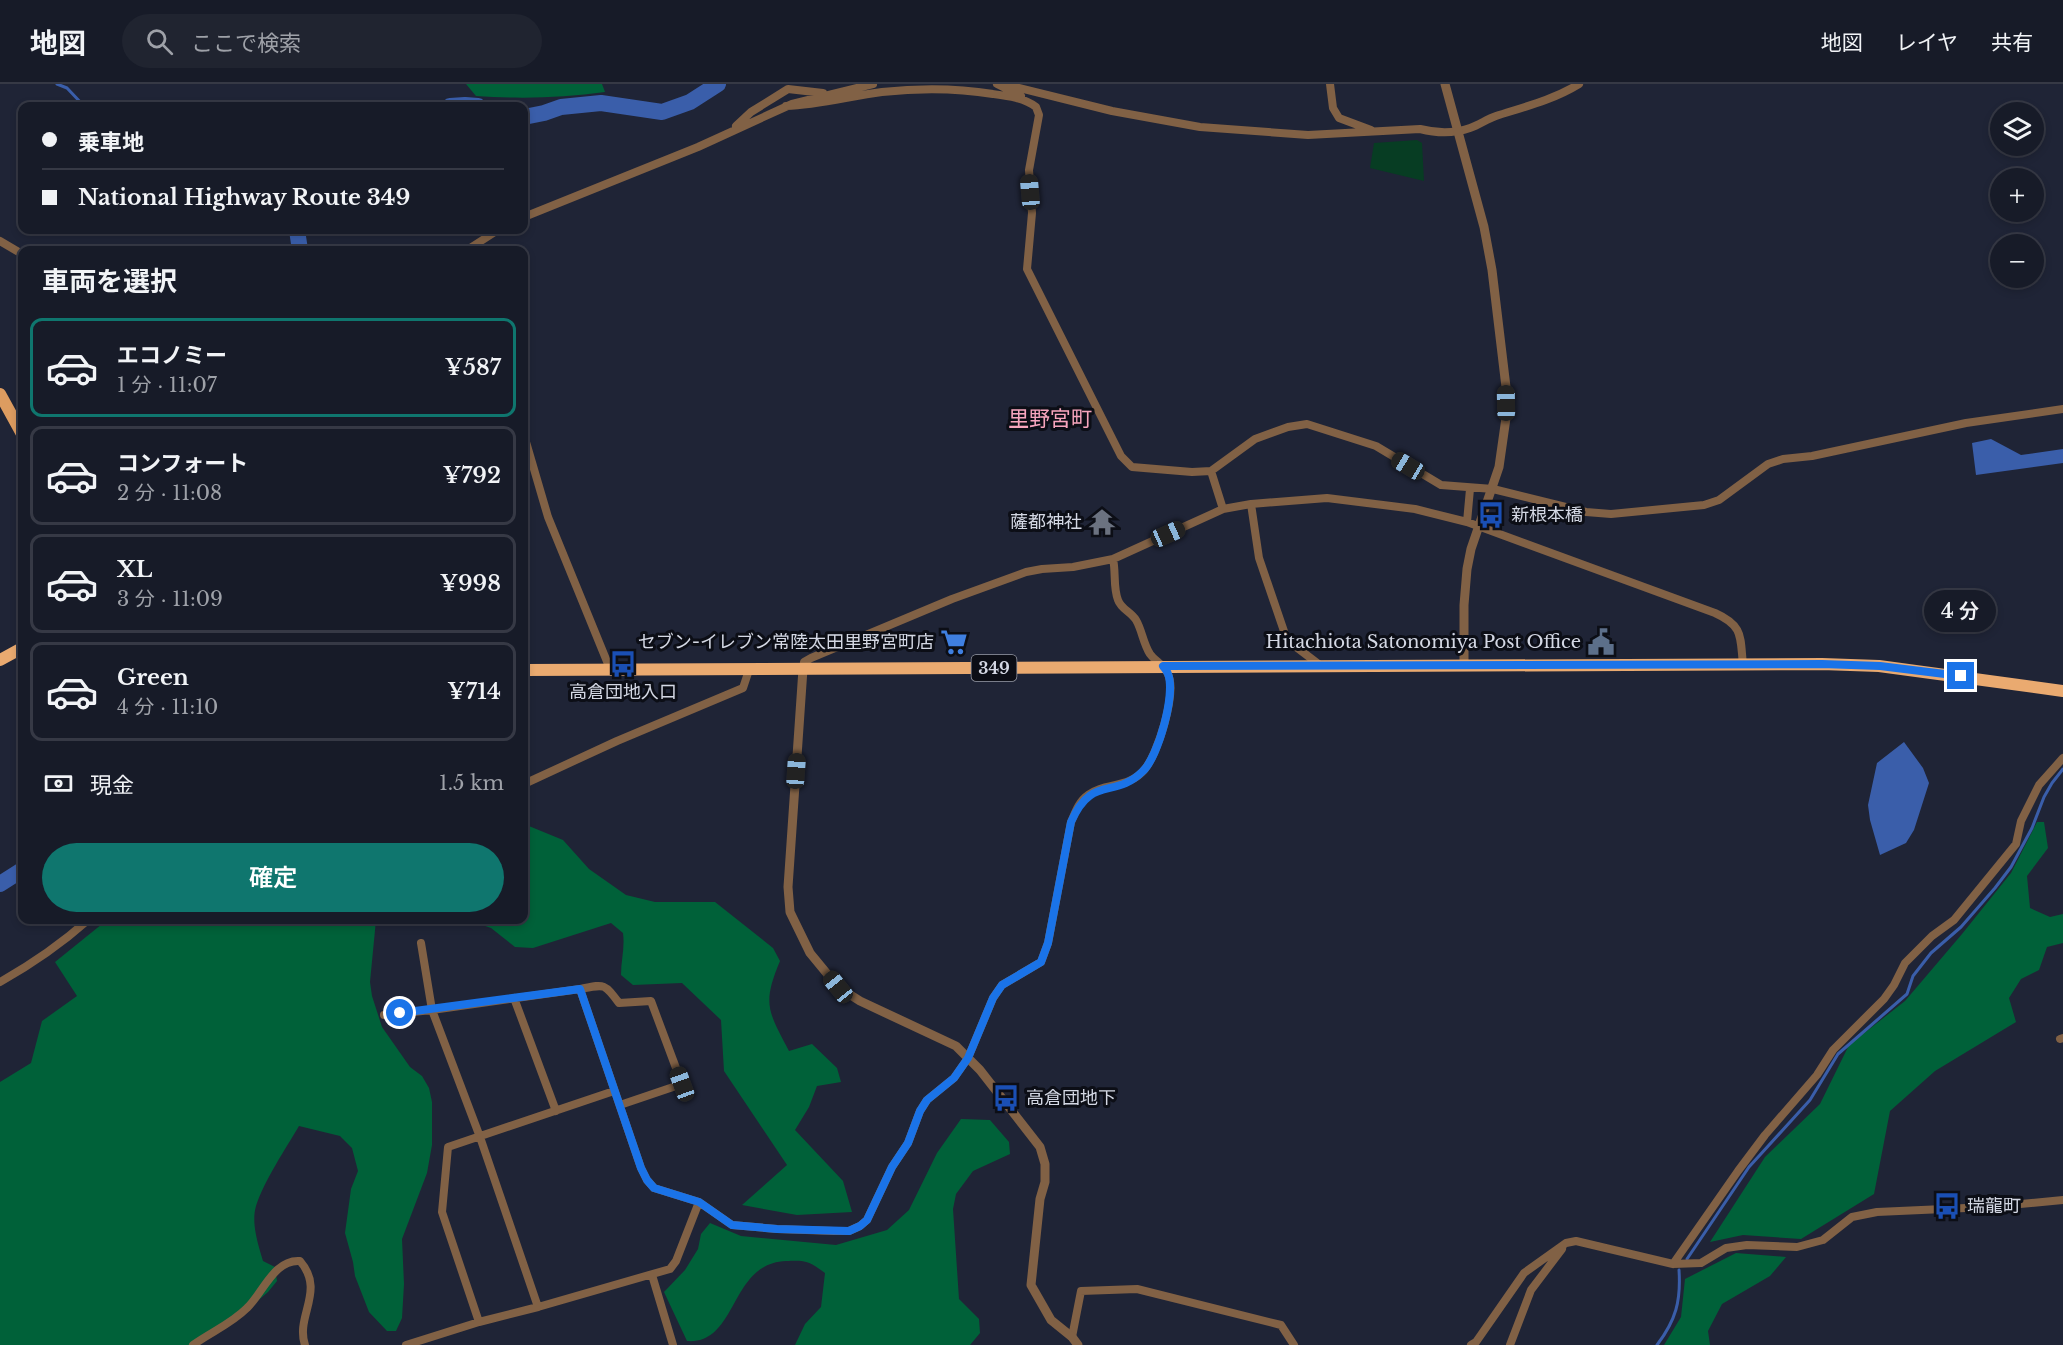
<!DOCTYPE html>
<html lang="ja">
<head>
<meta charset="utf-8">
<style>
  :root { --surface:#171b28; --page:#202430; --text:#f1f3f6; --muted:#9ea1a8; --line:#363945; --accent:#0f766e }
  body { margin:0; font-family:"Libre Baskerville","Noto Sans JP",serif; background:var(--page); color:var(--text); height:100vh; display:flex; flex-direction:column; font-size:22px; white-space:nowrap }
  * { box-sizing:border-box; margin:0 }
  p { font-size:20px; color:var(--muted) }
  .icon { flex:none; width:33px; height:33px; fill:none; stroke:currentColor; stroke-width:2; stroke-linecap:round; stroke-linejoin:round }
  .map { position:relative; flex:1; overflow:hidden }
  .panel { position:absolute; left:18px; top:162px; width:510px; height:678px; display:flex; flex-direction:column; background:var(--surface); border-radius:12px; box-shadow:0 3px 9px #0003,0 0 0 2px var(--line) }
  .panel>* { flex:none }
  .guide { position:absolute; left:18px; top:18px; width:510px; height:132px; border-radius:12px; box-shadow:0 3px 9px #0003,0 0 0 2px var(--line); display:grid; align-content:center; height:132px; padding:0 24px; background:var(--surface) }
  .controls { position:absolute; left:1990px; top:18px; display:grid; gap:12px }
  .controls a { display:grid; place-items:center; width:54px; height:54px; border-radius:50%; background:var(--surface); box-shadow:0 3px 9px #0003,0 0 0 2px var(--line); font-size:30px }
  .end { position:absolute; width:27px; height:27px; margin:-14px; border:8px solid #1a73e8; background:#fff; box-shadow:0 0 0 3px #fff }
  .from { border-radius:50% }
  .bubble { position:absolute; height:42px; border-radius:21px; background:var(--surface); box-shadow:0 3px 9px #0003,0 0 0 2px var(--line); font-size:20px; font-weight:600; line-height:42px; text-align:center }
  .car { position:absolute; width:18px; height:36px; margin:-18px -9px; border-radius:8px; box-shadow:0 0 4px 2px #0007; background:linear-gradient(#222 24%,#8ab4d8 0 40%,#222 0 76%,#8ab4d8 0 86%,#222 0) }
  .guide b { display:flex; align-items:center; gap:21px; height:57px; font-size:22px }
  .guide b+b { border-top:2px solid var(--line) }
  .guide i { width:15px; height:15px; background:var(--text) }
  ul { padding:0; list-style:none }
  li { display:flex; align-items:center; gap:18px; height:99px; margin:0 12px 9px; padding:0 12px; border:3px solid var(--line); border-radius:12px }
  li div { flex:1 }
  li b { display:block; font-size:22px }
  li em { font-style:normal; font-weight:600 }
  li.active { border-color:var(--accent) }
  li>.icon { width:54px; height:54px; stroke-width:1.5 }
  h2 { padding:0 24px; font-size:27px; line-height:72px }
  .pay { display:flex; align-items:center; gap:15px; height:66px; padding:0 24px; font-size:22px }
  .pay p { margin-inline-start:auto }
  .action { display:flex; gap:12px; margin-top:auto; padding:12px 24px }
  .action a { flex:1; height:69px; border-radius:36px; background:var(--accent); color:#fff; font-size:24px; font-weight:600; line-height:69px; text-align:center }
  header { display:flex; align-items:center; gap:36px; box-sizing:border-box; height:84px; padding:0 30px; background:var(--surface); border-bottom:2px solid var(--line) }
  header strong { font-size:28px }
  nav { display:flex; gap:33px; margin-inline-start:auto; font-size:21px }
  .search { width:420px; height:54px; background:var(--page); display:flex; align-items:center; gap:15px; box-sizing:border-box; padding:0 21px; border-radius:33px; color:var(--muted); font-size:22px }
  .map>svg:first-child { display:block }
</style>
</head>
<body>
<header>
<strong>地図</strong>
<div class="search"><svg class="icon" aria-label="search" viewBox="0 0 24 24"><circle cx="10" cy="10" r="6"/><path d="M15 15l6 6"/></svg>ここで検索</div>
<nav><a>地図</a><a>レイヤ</a><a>共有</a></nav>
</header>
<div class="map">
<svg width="2063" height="1261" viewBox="0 0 2063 1261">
  <rect width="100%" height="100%" fill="#1f2436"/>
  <path fill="#073d23" d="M1417,56L1422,59L1424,97L1370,84L1374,59Z"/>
  <path fill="#006139" d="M466,0H602L605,8C562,14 519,15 476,12Z
    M2037,738H2044L2048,764L2027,792L2030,824L2050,833L2063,830V859L2047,863L2039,886L2021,895L2009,914L2016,938L1935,987L1890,1027L1874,1110L1801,1155L1743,1151L1710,1158L1765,1073L1820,1020L1849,961L1905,917L1962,850L2011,789Z
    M524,740L563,756L589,785L626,811L655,818H715L773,864L780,877C762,920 768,927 789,967L812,960L837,984L841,998L817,1002L809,1023L795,1046L843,1097L852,1128L797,1131L742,1121L787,1081L724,987L721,936L682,899L633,901L621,891C621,876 625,864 623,849L611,839L533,864L515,863L491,844L468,836H524Z
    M107,836H376L370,898L372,912L382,943L410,983L422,992L429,1004L432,1018V1061L427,1089L402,1155L404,1200L402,1234L396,1247H387L369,1228L355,1192L353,1178L345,1149L351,1105L358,1087L352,1064L340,1052L299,1042C286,1064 264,1097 256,1122C251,1139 258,1160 263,1177L275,1183L277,1197L268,1208L248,1225L192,1261H0V998L31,979L42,937L77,912L55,878Z
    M961,1035L990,1036L1009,1058L1010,1070L973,1087L956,1110L953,1125L959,1215L979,1235L980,1249L970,1261H795L805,1240L821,1223L825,1189C809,1177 806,1176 786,1177C729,1179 738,1261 687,1257L664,1208L685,1186L698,1165L701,1150L710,1139L741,1152L836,1161L887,1146L909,1126L937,1069Z
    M1736,1169L1786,1173L1770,1192L1722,1220L1708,1247L1710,1261H1664L1681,1233L1685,1195Z"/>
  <path fill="#3a5eaa" d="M1991,355L2021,371L2063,365V379L1976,391L1972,359Z
    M1904,658L1923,684L1929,699L1914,746L1906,759L1880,771L1870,736L1868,721L1877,679Z"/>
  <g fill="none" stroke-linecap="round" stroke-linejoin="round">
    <path stroke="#3a5eaa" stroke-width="3" d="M57,0L67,4L84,22
      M1687,1175L1749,1083L1810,1016L1838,970L1907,910L1913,892L1931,869L1961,843L1995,804L2011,783L2032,744L2044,713L2052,699L2063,685
      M1657,1261C1676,1236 1681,1217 1679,1186"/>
    <path stroke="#3a5eaa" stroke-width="16" d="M450,22L465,21L478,22
      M524,33L544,29L561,23L601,19L662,28L690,18L718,0
      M297,146L300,166
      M0,800L22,786"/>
    <path stroke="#816145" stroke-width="8" d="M997,0L1021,12
      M1003,0L1112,27L1200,43L1308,51L1420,45C1436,49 1453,50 1470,44C1479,41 1487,35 1496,32C1524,23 1553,16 1579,0
      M1330,0L1333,24L1339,34L1371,46
      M786,22C819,21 850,12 882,8C919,4 956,4 993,10C1008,12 1024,14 1036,23L1039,31L1029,86L1032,129L1027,185L1121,372L1132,383L1192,388L1211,387L1223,425
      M736,42L751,28L788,5L823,9
      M524,133L698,63L792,20L873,0
      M0,157L22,170
      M467,166L498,146
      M524,351L548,433L608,580L607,587
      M1211,387L1255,355L1288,343L1307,340L1376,362L1441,401L1493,405L1586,428L1611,430L1704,421L1719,416L1768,380L1783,375L1812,372L1966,339L2063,325
      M1251,420L1259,474L1287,556L1321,582
      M1467,438L1470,405
      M803,585L804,578L811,574L952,515L1026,488L1042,485L1073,483L1113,475L1223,425L1251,420L1327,414L1415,425L1467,438L1715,529C1744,542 1740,553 1743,581
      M524,700L617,657L743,604L749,586
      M0,898C32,880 61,860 88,836
      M580,905C605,900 604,899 619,919L651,917L682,1000L620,1021
      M514,914L556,1027
      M384,931L432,926L421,859
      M2060,955L2063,954
      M1673,1180L1738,1087L1765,1051L1817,991L1833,966L1884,915L1894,901L1905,879L1932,852L1954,836L2016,760L2021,737L2039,701L2063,674
      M652,1191L673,1261
      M538,1223L670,1185L676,1177L699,1118
      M479,1238L442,1128L448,1063L614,1007
      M1072,1253L1081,1207L1137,1205L1281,1241L1294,1261
      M193,1261C211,1248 231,1240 247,1224C263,1209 274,1175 300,1177C326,1207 295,1232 305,1261
      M406,1261L479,1238L538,1223L480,1053L432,926L580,905L641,1084L647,1096L654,1104L699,1118L732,1141L777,1145L834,1147H849L860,1142L867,1136L892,1083L908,1059L920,1027L927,1016L954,994L968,974L993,914L1002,901L1041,878L1048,859L1071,738C1075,729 1079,717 1088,711C1105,698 1129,705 1145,685C1158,669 1177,609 1168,590C1164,581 1155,577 1150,570C1143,559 1142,546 1136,536C1131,528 1121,525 1118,516C1113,504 1116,487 1113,475
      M1471,1261L1476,1258L1524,1189L1566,1159L1576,1157L1673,1180L1701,1179L1726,1164L1747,1161L1797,1163L1823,1156L1852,1133L1877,1128L1988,1123L2063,1116
      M1510,1261L1531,1206L1562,1165"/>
    <path stroke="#816145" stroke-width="9" d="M1445,0L1484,143L1492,186L1506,303V334L1499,383L1471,465L1467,485L1464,521V581
      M803,585L788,803L790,828L810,869L838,903L860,917L956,962L980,986L1040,1063L1045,1080V1098L1040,1115L1031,1201L1051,1236L1072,1253L1078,1261"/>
    <path stroke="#dd9c60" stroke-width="12" d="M0,310L22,350"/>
    <path stroke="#eaaa70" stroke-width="12" d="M0,576L22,564
      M524,586L1822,580L1879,582L2063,607"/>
  </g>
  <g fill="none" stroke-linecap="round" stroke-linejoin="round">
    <path stroke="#1a73e8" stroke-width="8" d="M400,929L580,905L641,1084L647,1096L654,1104L699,1118L732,1141L777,1145L849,1147L860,1142L867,1136L892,1083L908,1059L920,1027L927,1016L954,994L968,974L993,914L1002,901L1041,878L1048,859L1071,738C1092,690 1114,716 1143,687C1158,673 1176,610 1168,590C1167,587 1165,585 1163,582L1822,580L1880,582L1961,592"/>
  </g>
  <defs>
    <symbol id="bus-bare" viewBox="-9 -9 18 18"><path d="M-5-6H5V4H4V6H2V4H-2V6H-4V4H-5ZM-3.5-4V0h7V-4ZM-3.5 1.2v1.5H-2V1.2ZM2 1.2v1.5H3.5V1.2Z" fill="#1a4fb4" stroke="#0c0e16" stroke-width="2.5" paint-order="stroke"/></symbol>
    <symbol id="temple-bare" viewBox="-9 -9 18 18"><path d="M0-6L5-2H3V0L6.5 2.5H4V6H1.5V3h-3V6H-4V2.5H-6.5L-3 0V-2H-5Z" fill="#6b7280" stroke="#0c0e16" stroke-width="2.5" paint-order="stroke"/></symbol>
    <symbol id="supermarket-bare" viewBox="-9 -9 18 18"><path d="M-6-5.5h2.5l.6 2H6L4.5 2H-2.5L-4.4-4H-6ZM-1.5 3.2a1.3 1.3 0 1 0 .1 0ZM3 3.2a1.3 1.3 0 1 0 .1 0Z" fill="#3f7fe0" stroke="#0c0e16" stroke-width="2.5" paint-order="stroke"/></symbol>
    <symbol id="civic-bare" viewBox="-9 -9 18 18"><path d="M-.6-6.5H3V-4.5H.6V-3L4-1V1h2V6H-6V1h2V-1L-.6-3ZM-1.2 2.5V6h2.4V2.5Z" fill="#5c6f8a" stroke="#0c0e16" stroke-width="2.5" paint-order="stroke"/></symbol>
  </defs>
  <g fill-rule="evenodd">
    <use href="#bus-bare" x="1472" y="412" width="38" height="38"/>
    <use href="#temple-bare" x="1083" y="419" width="38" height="38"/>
    <use href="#supermarket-bare" x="935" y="539" width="38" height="38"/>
    <use href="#civic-bare" x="1582" y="539" width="38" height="38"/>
    <use href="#bus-bare" x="604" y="561" width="38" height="38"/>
    <use href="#bus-bare" x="987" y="995" width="38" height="38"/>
    <use href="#bus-bare" x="1928" y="1103" width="38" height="38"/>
  </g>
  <g text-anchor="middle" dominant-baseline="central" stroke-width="6" stroke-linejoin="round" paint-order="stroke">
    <rect fill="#0c0e16" stroke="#989ba6" stroke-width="1.5" x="971.5" y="571" width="45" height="26" rx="4.5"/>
    <g font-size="16" font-weight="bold" fill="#d4d8e4">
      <text x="994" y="584">349</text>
    </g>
    <g font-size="18" fill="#d4d8e4" stroke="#0c0e16" text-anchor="start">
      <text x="1511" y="431">新根本橋</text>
      <text x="1082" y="438" text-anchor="end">薩都神社</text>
      <text x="934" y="558" text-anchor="end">セブン-イレブン常陸太田里野宮町店</text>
      <text x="1581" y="558" text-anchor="end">Hitachiota Satonomiya Post Office</text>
      <text x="623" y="608" text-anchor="middle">高倉団地入口</text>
      <text x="1026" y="1014">高倉団地下</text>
      <text x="1967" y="1122">瑞龍町</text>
    </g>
    <g font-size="21" fill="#f7a5bd" stroke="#0c0e16">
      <text x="1050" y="335">里野宮町</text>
    </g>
  </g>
</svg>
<div class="controls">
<a><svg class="icon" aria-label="layers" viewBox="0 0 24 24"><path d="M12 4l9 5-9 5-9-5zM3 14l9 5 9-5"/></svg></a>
<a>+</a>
<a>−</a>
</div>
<i class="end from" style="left:400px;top:929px"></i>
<i class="end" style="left:1961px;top:592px"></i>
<div class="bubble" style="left:1924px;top:506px;width:72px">4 分</div>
<i class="car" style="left:1030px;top:108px;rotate:355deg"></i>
<i class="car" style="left:1506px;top:319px;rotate:359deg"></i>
<i class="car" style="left:1408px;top:382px;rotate:301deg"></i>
<i class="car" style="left:1168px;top:450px;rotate:66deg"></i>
<i class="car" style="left:796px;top:687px;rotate:4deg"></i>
<i class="car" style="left:838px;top:903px;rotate:321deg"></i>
<i class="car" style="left:682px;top:1000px;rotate:340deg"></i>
<div class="guide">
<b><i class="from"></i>乗車地</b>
<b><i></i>National Highway Route 349</b>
</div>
<section class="panel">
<h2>車両を選択</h2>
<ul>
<li class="active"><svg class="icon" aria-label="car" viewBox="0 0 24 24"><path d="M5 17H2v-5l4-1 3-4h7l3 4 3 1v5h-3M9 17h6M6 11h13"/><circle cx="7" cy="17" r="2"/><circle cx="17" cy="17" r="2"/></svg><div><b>エコノミー</b><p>1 分 · 11:07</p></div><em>¥587</em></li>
<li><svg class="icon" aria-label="car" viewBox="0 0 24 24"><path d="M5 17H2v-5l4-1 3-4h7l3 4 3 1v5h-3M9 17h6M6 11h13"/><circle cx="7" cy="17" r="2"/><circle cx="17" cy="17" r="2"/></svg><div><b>コンフォート</b><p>2 分 · 11:08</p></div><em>¥792</em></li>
<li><svg class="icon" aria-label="car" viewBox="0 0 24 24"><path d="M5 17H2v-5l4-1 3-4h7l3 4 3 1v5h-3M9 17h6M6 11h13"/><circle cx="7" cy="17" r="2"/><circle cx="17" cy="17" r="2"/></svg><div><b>XL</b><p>3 分 · 11:09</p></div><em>¥998</em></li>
<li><svg class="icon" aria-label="car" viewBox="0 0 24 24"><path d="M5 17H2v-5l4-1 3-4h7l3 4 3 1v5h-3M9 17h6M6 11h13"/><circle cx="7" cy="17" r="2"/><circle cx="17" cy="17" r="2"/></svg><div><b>Green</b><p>4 分 · 11:10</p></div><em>¥714</em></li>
</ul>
<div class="pay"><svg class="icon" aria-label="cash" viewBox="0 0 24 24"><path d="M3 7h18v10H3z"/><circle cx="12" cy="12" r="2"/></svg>現金<p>1.5 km</p></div>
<div class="action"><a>確定</a></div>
</section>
</div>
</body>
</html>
